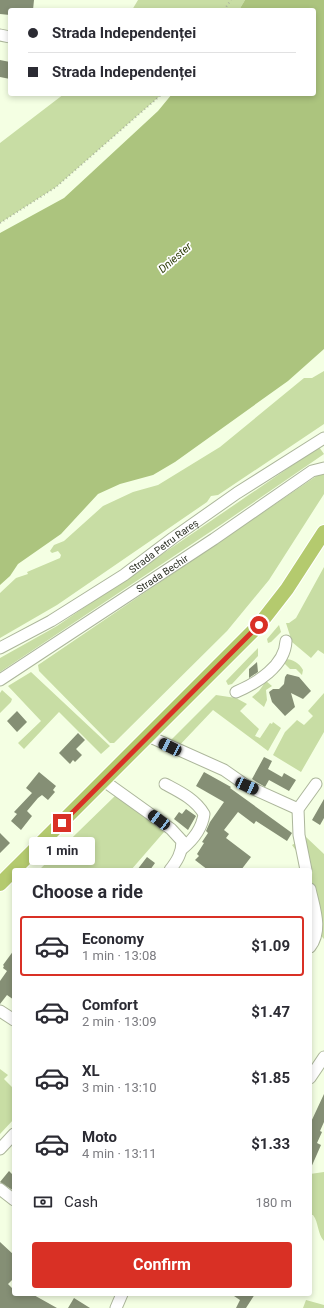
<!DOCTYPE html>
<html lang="en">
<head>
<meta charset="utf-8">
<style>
  :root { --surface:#fff; --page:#f2f2f3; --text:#2b2b33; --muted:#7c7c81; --line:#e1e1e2; --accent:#d93025 }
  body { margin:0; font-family:Roboto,sans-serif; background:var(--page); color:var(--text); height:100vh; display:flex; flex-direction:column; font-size:15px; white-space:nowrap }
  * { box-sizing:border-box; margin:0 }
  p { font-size:13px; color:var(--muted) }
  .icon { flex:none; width:22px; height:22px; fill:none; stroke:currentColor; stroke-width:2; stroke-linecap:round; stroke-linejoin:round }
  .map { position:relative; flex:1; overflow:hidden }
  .drawer { position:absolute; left:12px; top:868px; width:300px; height:428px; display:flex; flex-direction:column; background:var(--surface); border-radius:4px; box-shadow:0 2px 6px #0003 }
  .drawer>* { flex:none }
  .hud { position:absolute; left:8px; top:8px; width:308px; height:88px; border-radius:4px; box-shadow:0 2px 6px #0003; display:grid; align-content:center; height:88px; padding:0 20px; background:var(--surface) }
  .end { position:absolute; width:18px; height:18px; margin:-9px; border:5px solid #d93025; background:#fff; box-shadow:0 0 0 2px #fff }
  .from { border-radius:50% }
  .bubble { position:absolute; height:28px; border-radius:4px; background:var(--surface); box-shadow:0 2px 6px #0003; font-size:13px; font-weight:700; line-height:28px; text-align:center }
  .car { position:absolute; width:12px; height:24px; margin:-12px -6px; border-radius:5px; box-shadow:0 0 3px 1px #0007; background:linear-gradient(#222 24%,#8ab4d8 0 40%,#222 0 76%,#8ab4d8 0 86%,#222 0) }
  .hud b { display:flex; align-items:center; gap:14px; height:38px; font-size:15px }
  .hud b+b { border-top:1px solid var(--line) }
  .hud i { width:10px; height:10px; background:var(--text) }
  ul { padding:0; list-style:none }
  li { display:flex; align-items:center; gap:12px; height:60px; margin:0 8px 6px; padding:0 12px; border:2px solid transparent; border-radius:4px }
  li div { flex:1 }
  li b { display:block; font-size:15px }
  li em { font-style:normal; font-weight:700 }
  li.active { border-color:var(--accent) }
  li>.icon { width:36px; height:36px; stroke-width:1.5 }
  h2 { padding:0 20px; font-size:18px; line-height:48px }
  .pay { display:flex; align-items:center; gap:10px; height:44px; padding:0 20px; font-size:15px }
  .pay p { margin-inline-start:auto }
  .button { display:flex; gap:8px; margin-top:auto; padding:8px 20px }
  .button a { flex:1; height:46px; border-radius:4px; background:var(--accent); color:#fff; font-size:16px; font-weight:700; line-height:46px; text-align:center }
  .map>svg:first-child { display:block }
</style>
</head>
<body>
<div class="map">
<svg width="324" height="1308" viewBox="0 0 324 1308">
  <rect width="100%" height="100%" fill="#f4ffe3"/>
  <path fill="#c8dda4" d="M138,0H245L239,10H132Z
    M64,94H162L56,187L0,223V143Z
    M324,371V424L218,495L211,496L207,502L57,605L0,638V593L16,578L28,574L27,572L60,558L61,555L58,551L52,553L50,551L54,545L64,541L103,506L133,492L158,485L220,447L304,378H312Z
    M319,447L324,454L222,524L0,672V658L57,626Z
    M324,474V494L269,580L227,631L114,743H110L39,671L38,665L41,663L318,475Z
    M324,567V654L318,650L311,658L292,642L286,623H289L296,618Z
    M279,625L281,632L271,642L268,643L267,639Z
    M258,648V656L232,684L228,685L226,681Z
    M285,659C293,659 299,663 303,670L302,675L296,669H290L282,661Z
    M31,672L110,746L101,754L59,712L24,749L18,743L41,721L8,686Z
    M266,681L272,686L266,690L267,700L264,707L252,697L259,691Z
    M2,690L12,699L11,702L0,713V693Z
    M324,693V732L301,772L273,755L285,732L297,720L304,725L313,716L308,711Z
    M216,695L236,698L247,704L240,711L259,729L255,736L260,738L270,723L272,724L273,722L281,728L268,751L213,710L176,749L168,743Z
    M116,795L164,832L131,870H39Z
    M306,837L324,854V939L310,924V870L292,845Z
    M0,1069L8,1075L4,1079L14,1089V1119L0,1134Z
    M324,1172V1241C317,1233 319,1223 313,1215H310V1174Z
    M306,1300L324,1305V1308H303Z"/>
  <path fill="#acc47e" d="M245,0H324V349L288,381L175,462L153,475L120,484L98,494L61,534L18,564L10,576L0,585V233L64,198L158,111L172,94H314V10H239Z"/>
  <path fill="#858f75" d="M0,0H34L33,10H10V15L0,14Z
    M0,60L10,62V79L0,77Z
    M257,662L258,672L249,678V669Z
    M287,674L299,677L311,691L303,699L291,693L295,707L285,716L272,702L269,692L273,689H279L284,684L285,677Z
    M17,711L27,722L17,732L7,721Z
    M78,733L85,740L76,749L82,755L75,762L73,760L70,764L59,753Z
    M264,757L272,761L268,769L282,777L284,773L296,780L289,791L269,780L265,787L252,779Z
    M39,772L56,786L53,790L55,792L48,800L42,795L38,798L27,811L32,816L21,830L11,821L17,814L14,812L32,793L26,788Z
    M204,772L231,787L230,788L292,833L287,841L256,821L254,824L238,812L224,830L229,834L226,838L251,857L241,870H208L195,860L199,856L197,854L204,843L202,842L208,833L206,831L210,822L224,802L196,786Z
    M324,799V818L320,825L312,820Z
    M186,809L196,816L188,830L174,819L179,812L182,814Z
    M0,833L10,843L0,853Z
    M147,857L155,863L150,870H137Z
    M14,950V1000L7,995L0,1004V981L7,971L3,968L4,966L3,965Z
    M324,1094V1122L320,1131L322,1132L317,1143L321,1145L310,1170V1124Z
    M9,1171L14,1176V1191L0,1182Z
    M0,1242L14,1255V1278L8,1284L14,1290V1294H32L57,1308H0Z
    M231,1294H255L246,1308H236L240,1300Z
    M74,1298L90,1308H68Z"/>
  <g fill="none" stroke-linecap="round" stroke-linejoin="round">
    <defs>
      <g id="minor">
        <path d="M0,35L10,37"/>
        <path id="s1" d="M0,648L51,621L124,575L173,538L237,493L324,438"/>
        <path id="s2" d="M0,680L214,539L312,471L324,468"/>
        <path d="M236,692C257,683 285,666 286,641"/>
        <path d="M148,736L224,770L247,786L298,809"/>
        <path d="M104,781L171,829L182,841C182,853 177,861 170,870"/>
        <path d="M165,784C180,792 195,799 204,814C202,829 193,840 182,849"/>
        <path d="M306,870L299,835L298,809L316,784"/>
        <path d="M310,889C314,908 323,930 310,947"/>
        <path d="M0,1011L14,1020"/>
        <path d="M310,1078L324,1057"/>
        <path d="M0,1149L14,1134"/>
        <path d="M0,1189L14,1200"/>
        <path d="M116,1308L122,1294"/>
      </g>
      <path id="major" d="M0,884L259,625L287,589L324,532"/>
    </defs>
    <use href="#minor" stroke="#acb69b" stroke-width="13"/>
    <use href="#major" stroke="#fff" stroke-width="16"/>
    <path stroke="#abb49e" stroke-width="2" stroke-dasharray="1 3" stroke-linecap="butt" d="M224,10L231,0
      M0,223L56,187L162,94"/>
    <use href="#minor" stroke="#fff" stroke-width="11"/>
    <use href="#major" stroke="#b4ca6e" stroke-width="14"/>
  </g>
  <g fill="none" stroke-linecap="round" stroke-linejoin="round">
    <path stroke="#d93025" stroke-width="5" d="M62,823L259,625"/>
  </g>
  <g text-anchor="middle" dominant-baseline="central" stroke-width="3.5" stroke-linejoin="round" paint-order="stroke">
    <g font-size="10" fill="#2d3126" stroke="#fff">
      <text stroke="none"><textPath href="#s1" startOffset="193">Strada Petru Rareș</textPath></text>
      <text stroke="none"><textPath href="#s2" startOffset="194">Strada Bechir</textPath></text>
    </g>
    <g font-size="11" font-style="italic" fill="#31400c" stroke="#fff">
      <text transform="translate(175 258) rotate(-41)">Dniester</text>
    </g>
  </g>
</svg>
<i class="end from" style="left:259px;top:625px"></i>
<i class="end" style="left:62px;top:823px"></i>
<div class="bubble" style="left:29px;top:837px;width:66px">1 min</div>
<i class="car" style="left:170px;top:747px;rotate:296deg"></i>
<i class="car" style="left:247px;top:786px;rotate:114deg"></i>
<i class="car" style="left:159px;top:820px;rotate:307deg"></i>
<div class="hud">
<b><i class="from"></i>Strada Independenței</b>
<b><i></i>Strada Independenței</b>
</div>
<section class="drawer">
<h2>Choose a ride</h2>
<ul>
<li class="active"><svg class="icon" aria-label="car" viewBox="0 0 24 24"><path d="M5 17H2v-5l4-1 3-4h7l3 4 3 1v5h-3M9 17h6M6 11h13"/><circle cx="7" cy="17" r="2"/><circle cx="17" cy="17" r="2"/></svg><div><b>Economy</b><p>1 min · 13:08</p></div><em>$1.09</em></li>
<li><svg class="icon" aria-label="car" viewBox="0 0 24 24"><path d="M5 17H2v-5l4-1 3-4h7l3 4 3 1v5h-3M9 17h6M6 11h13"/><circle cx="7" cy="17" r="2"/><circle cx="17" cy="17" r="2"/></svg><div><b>Comfort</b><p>2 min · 13:09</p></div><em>$1.47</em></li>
<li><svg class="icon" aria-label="car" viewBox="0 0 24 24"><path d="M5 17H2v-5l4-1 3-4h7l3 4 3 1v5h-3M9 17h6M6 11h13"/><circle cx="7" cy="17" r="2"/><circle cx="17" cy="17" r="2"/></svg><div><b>XL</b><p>3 min · 13:10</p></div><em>$1.85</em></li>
<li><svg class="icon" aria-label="car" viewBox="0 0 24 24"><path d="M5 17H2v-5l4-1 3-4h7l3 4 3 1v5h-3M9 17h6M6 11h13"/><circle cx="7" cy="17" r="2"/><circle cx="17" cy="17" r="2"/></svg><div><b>Moto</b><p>4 min · 13:11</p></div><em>$1.33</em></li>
</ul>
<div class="pay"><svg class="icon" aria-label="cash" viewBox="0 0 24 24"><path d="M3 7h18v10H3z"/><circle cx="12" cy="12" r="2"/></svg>Cash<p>180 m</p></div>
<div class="button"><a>Confirm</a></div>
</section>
</div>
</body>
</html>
